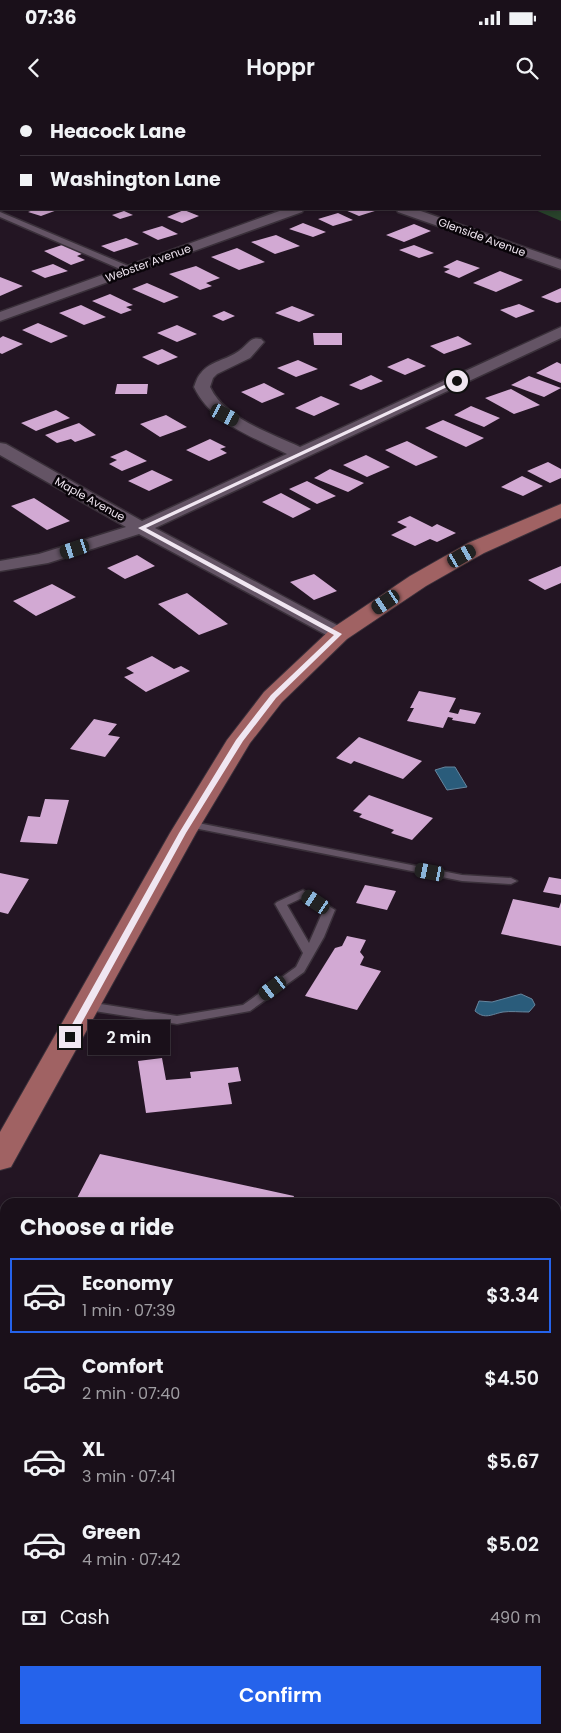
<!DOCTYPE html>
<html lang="en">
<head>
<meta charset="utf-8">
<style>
  :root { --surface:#1a101a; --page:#231923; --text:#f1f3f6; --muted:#9f9da2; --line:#383039; --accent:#2563eb }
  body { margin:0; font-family:Poppins,sans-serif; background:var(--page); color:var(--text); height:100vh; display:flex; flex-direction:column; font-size:19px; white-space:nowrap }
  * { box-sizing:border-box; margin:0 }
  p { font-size:16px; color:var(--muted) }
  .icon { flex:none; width:28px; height:28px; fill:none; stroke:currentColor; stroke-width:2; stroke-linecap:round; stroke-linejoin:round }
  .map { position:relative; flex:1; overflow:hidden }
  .side { position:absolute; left:0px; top:1098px; width:561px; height:536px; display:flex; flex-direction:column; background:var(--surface); border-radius:15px 15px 0 0; box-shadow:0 2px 8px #0003,0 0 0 1px var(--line) }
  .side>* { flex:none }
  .banner { position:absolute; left:0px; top:0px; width:561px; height:110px; box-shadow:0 2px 8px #0003,0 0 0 1px var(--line); display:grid; align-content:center; height:110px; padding:0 20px; background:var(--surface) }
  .end { position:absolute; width:22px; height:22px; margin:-11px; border:6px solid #f0e6f1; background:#111; box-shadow:0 0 0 2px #111 }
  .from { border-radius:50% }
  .bubble { position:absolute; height:35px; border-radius:0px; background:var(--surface); box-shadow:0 2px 8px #0003,0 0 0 1px var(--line); font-size:16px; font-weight:600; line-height:35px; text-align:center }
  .car { position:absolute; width:15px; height:30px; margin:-15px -8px; border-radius:6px; box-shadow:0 0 4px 1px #0007; background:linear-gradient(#222 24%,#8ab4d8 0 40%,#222 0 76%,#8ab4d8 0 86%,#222 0) }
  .banner b { display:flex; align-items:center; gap:18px; height:48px; font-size:19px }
  .banner b+b { border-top:1px solid var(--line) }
  .banner i { width:12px; height:12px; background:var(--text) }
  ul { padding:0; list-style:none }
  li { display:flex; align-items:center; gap:15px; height:75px; margin:0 10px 8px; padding:0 10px; border:2px solid transparent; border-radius:0px }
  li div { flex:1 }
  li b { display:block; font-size:19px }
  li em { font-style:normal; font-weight:600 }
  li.selected { border-color:var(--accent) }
  li>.icon { width:45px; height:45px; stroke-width:1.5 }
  h2 { padding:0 20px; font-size:22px; line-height:60px }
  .pay { display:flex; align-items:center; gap:12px; height:55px; padding:0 20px; font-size:19px }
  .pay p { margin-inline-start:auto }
  .cta { display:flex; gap:10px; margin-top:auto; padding:10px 20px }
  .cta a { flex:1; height:58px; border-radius:0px; background:var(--accent); color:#fff; font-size:20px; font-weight:600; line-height:58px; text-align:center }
  .status { display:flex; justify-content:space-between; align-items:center; height:35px; padding:0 25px; background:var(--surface); direction:ltr }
  .status svg { height:14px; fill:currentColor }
  header { display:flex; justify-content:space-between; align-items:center; height:65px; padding:0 20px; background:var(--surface); font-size:22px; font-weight:600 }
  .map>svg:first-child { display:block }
</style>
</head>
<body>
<div class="status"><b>07:36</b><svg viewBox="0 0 49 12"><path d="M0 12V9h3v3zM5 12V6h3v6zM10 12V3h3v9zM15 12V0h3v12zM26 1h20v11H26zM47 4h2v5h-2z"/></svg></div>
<header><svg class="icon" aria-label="back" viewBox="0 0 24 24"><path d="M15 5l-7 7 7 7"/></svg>Hoppr<svg class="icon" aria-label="search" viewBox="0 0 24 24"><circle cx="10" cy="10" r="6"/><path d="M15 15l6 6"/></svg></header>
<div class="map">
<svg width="561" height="1633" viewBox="0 0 561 1633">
  <rect width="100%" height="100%" fill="#231523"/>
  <path fill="#29442c" d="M560,59L561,60V121L533,109H560Z"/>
  <path fill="#2a5c7b" stroke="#65859e" d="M445,667H455L467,687L447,690L435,670Z
    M521,894L532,899L535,905L529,912C520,912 510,911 503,912C492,914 485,920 475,911L479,901L492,902Z"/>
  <path fill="#d2a9d3" d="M36,109H60L41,116L28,112Z
    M348,109H374L378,110L359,116L345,110Z
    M184,110L199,116L182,123L167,117Z
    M124,111L133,115L120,119L112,115Z
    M338,113L353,120L333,126L318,119Z
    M303,123L326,132L313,137L289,129Z
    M414,124L431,131L404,142L386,135Z
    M162,126L178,134L158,140L142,132Z
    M276,135L300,146L275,154L251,142Z
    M126,138L139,144L114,152L101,146Z
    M65,144L84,153L77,156L85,160L71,165L44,151Z
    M414,145L434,153L419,158L399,150Z
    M237,148L265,162L239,170L211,157Z
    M457,160L480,168L459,178L444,172L450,169L443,167Z
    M53,164L68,171L45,178L31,171Z
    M196,166L220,178L206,183L212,186L200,190L169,174Z
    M500,171L523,180L496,192L473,183Z
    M0,177L23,186L0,196Z
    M147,183L179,197L164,203L132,189Z
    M561,188V202L557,203L541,197Z
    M110,194L133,205L126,207L132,210L121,214L92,201Z
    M519,204L535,211L516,218L500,210Z
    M81,205L106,217L84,225L59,213Z
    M292,206L315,215L299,222L275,213Z
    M224,211L235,216L223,221L212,216Z
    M38,223L68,236L51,243L22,230Z
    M177,225L197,234L177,242L157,233Z
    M313,233H342V245H314Z
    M3,236L23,244L2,254L0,253V238Z
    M458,236L472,244L444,254L430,246Z
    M162,249L178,257L158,265L142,257Z
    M408,258L426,266L405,275L387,267Z
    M298,260L318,269L296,277L277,268Z
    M557,262L561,264V283L536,273Z
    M371,275L383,281L361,290L349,285Z
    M529,276L561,288L544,297L511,285Z
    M264,283L285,294L262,303L241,292Z
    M117,284H148L147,294H115Z
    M511,289L540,305L514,314L485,298Z
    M321,296L340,304L314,316L295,308Z
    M471,306L500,318L484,327L454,315Z
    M56,310L70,318L36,331L21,323Z
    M166,315L187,327L160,337L140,324Z
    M443,320L484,338L466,347L425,328Z
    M79,323L96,335L75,342L71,339L57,343L45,335Z
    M210,339L226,347L220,349L227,353L209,361L186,350Z
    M407,341L438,357L416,366L385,350Z
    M126,350L147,361L122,371L109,364L117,360L110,357Z
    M366,355L390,367L367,377L343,365Z
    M548,362L561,369V378L550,383L527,371Z
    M330,369L364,383L348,392L314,378Z
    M152,370L173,380L149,391L128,381Z
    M522,376L543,386L523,396L501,387Z
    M307,381L336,396L317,404L289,389Z
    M281,393L311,409L293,418L262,402Z
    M34,398L70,421L47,430L11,406Z
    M410,416L432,427L437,424L456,433L437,442L430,439L415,446L391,435L407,427L397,422Z
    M137,455L155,466L125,479L107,468Z
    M561,466V483L545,490L528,480Z
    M314,474L337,491L314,500L290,482Z
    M52,484L76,497L36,516L13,501Z
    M187,493L228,524L199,535L158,504Z
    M152,556L174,569L181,566L190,571L146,592L124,577L134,573L126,568Z
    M419,591L456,598L449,612L458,614L460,609L481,613L475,624L452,620L453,618L448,617L443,628L407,621L414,608H410Z
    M94,619L117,624L108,635L120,637L105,657L70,649Z
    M359,637L422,661L403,679L354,661L351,664L336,658Z
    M369,695L433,718L412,740L391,733L394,730L359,717L362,714L353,711Z
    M45,699L69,700L57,744L20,742L28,716L40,717Z
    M0,773L29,779L8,814L0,812Z
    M549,777L561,779V795L543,792Z
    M365,785L396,791L387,810L356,803Z
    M513,799L559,808L561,802V846L501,834Z
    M347,836L366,840L360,852L364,857L360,865L381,871L357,910L305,896L335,848L342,846Z
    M162,958L166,980L191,978L190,972L238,967L241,981L228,983L232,1004L146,1013L138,961Z
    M100,1054L294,1096L292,1102H75Z
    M561,1413V1449L556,1450V1414Z
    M22,1629H47V1633H22Z"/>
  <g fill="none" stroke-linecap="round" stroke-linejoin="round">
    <defs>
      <path id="lane" d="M560,15H561V19H560Z
        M560,30H561V34H560Z
        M560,46H561V50H560Z
        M0,112L133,168L134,170L127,172L0,117Z
        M188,721L462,775L511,778L517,781L511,784L462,781L184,726L183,724Z
        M303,790L335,810L324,837L304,872L250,911L177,924L88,910L82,906L88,902L177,916L243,905L296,867L303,853L275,804L277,802ZM302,798L323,811L309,843L287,805Z"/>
      <path id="street" d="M94,0H109L110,1H95Z
        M285,109H304L302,112L0,221V212Z
        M396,109H415L561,160V169L398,112Z
        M561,227V238L155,428L346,530L348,534L346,538L339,540L332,538L139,434L48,463L0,471V461L39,454L126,427L0,355V343L6,344L142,421L287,354C253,337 211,323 194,287C196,282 197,277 201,273C210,261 227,260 239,251C248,245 250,236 261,239L264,242L250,258L217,274L213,278L210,287C225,319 271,333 300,347Z
        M289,1629H321L322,1633H290Z"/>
      <path id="primary" d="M561,404V418L484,453L426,486L347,539L282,602L250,643L196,733L11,1067L0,1070V1032L170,733L227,640L264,592L331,529L410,476L468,443Z
        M561,1361V1391L556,1392V1362Z
        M5,1440V1472L0,1473V1441Z"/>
    </defs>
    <use href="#lane" stroke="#3a303a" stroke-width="3"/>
    <use href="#street" stroke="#3a303a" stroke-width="3"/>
    <use href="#primary" stroke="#3a303a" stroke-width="2"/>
    <use href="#lane" fill="#645465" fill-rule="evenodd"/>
    <use href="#street" fill="#645465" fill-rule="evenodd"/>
    <use href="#primary" fill="#a06263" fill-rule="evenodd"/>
    <defs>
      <path id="rail" d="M359,0L362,1"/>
    </defs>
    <use href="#rail" stroke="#bbb0bc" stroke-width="4"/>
    <use href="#rail" stroke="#090409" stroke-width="2.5" stroke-dasharray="7" stroke-linecap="butt"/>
  </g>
  <path fill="#f0e6f1" d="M455,280L460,281L146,428L342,534L276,598L243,641L186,733L74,937L70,940L67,939L65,937L179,733L236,640L271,595L334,535L138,428Z"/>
  <g text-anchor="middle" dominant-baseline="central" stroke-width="5" stroke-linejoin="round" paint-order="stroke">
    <g font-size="11" fill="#f0e6f1" stroke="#090409">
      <text transform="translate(482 137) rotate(20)">Glenside Avenue</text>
      <text transform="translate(148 163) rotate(-20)">Webster Avenue</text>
      <text transform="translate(90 399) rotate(29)">Maple Avenue</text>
    </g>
  </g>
</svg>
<i class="end from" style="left:457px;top:281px"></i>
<i class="end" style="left:70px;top:937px"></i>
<div class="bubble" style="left:88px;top:920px;width:82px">2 min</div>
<i class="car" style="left:225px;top:315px;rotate:117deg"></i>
<i class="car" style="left:75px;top:449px;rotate:252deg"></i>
<i class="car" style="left:462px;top:456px;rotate:60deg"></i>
<i class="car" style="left:386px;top:502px;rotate:236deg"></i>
<i class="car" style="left:430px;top:772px;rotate:281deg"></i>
<i class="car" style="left:316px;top:802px;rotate:304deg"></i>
<i class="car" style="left:273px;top:888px;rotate:233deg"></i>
<div class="banner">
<b><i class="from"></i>Heacock Lane</b>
<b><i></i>Washington Lane</b>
</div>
<section class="side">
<h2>Choose a ride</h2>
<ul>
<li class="selected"><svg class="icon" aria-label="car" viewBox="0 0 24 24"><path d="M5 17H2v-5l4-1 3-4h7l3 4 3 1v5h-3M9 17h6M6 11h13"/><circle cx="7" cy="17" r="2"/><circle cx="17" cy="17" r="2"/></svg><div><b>Economy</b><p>1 min · 07:39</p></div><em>$3.34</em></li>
<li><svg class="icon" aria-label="car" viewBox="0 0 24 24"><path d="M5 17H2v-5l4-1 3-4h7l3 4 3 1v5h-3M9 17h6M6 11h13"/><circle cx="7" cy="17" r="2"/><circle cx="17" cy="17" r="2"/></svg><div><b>Comfort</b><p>2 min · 07:40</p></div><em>$4.50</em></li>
<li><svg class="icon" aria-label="car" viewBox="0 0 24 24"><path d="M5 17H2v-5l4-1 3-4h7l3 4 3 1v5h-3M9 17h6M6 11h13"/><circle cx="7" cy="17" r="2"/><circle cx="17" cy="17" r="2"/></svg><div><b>XL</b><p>3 min · 07:41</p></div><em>$5.67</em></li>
<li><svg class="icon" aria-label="car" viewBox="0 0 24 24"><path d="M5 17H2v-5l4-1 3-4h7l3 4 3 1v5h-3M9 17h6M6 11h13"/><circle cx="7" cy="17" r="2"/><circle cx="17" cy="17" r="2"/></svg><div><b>Green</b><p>4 min · 07:42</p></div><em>$5.02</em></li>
</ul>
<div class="pay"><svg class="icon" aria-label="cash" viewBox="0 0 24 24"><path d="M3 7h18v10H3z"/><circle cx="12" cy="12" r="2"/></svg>Cash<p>490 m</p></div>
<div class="cta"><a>Confirm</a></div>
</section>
</div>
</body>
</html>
